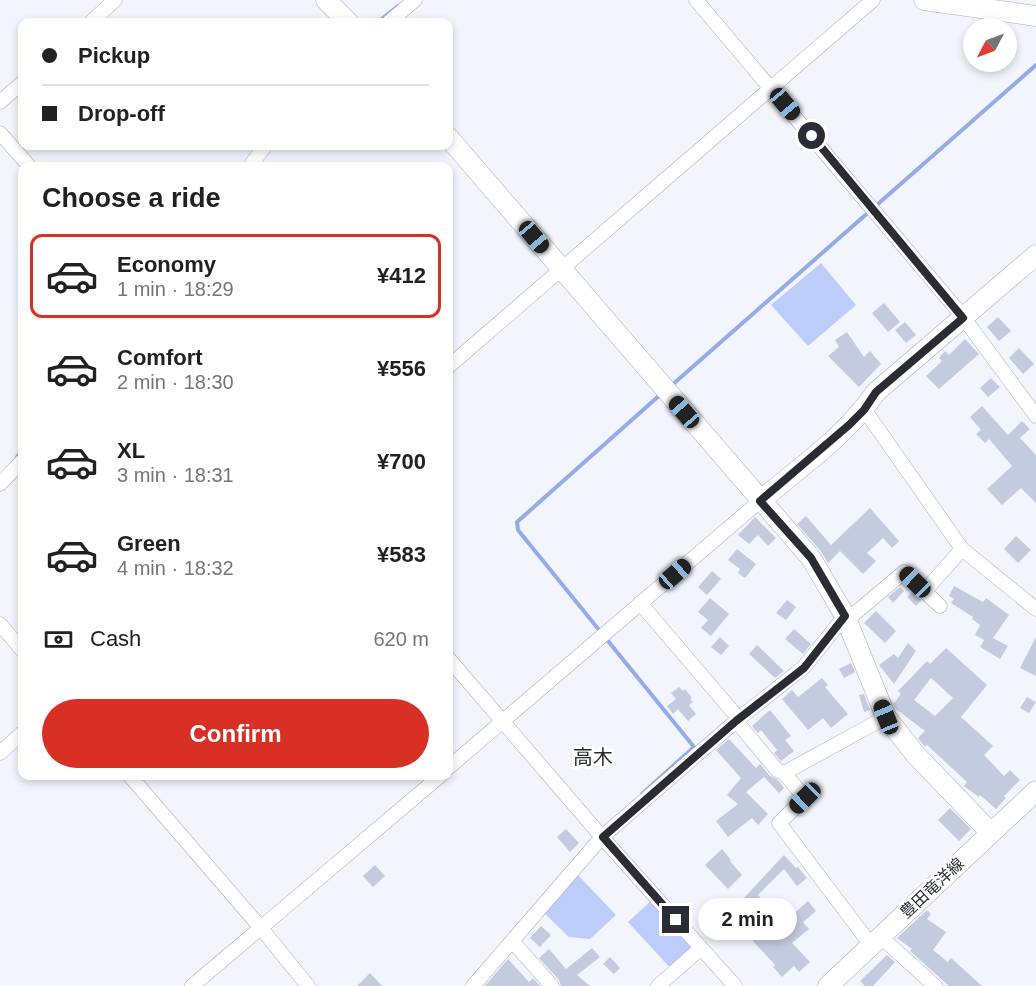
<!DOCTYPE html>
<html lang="en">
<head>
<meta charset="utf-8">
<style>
  :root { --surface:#fff; --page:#f2f2f2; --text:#202124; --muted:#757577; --line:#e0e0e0; --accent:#d93025 }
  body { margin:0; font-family:Helvetica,"Noto Sans JP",sans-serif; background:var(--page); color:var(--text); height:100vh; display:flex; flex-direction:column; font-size:22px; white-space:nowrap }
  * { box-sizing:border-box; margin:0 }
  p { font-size:20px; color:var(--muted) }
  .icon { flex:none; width:33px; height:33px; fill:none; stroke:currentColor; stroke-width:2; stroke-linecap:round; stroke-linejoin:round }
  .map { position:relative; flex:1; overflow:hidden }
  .drawer { position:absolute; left:18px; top:162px; width:435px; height:618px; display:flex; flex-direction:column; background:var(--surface); border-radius:12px; box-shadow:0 3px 9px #0003 }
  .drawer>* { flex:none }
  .banner { position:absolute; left:18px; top:18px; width:435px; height:132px; border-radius:12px; box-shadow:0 3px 9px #0003; display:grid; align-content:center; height:132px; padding:0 24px; background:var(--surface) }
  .needle { width:39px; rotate:229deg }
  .buttons { position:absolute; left:963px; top:18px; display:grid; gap:12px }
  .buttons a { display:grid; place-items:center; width:54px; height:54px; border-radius:50%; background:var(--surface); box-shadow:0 3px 9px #0003; font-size:30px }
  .end { position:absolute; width:27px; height:27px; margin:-14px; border:8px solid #292c33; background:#fff; box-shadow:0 0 0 3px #fff }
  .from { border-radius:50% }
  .bubble { position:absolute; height:42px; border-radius:21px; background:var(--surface); box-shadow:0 3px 9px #0003; font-size:20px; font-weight:700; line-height:42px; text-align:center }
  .car { position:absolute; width:18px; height:36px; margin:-18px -9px; border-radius:8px; box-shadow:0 0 4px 2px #0007; background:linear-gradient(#222 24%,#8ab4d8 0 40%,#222 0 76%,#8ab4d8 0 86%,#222 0) }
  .banner b { display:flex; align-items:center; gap:21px; height:57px; font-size:22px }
  .banner b+b { border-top:2px solid var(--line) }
  .banner i { width:15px; height:15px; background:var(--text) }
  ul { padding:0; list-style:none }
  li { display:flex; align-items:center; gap:18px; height:84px; margin:0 12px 9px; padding:0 12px; border:3px solid transparent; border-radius:12px }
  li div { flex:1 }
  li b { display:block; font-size:22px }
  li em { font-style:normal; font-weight:700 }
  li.active { border-color:var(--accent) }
  li>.icon { width:54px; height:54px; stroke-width:1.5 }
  h2 { padding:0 24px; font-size:27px; line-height:72px }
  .pay { display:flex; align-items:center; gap:15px; height:66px; padding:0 24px; font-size:22px }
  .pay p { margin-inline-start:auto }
  .button { display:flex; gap:12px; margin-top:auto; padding:12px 24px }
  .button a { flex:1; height:69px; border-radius:36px; background:var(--accent); color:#fff; font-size:24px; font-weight:700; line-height:69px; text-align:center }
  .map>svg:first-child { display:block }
</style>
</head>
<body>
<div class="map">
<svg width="1036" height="986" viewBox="0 0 1036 986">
  <rect width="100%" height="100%" fill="#f2f5fd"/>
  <path fill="#bccdfc" d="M821,263L856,305L808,346L771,305Z
    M578,875L616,915L590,939L569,937L544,913Z
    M651,901L697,951L674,972L628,922Z"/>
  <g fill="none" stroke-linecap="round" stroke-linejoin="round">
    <path stroke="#95abe9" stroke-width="4" d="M378,22L398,6
      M672,385L1036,65
      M17,457L22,451
      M642,794L694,747L518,530L517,522L661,394"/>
  </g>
  <path fill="#c3cbdf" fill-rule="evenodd" d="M884,303L900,322L888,332L872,313Z
    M998,317L1011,331L999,341L987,327Z
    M905,322L916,335L906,343L895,330Z
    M847,332L864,357L870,351L881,364L859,387L828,356L839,347L835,340Z
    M965,339L979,354L939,389L926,376L942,361L939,358L945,351L949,355Z
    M1019,348L1034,364L1023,374L1009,358Z
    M991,378L1000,387L988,397L980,388Z
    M982,406L1008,435L1022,421L1030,429L1020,438L1036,455V503L1021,488L1002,505L987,489L1012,466L989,439L985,443L976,434L981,430L970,417Z
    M870,508L899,541L892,548L883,538L867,553L876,561L863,574L840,551L828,563L820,550L797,524L806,516L831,545Z
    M755,517L776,538L768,546L758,535L749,544L738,535Z
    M1016,536L1031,550L1018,563L1004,549Z
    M737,549L756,564L745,578L738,573L740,569L728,560Z
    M712,571L721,579L707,595L698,587Z
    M954,586L983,602L986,598L1009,615L993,638L1008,646L1000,659L980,647L984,640L975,635L980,625L972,619L973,617L951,603L954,599L949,596Z
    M900,587L904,591L893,603L888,597Z
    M912,592L921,600L916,606L907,597Z
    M710,598L729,614L711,636L701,628L708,620L698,612Z
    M787,600L796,607L786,620L776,613Z
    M876,611L896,631L885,643L864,623Z
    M794,629L811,644L803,654L785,639Z
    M720,637L729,646L721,655L711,647Z
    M1036,637V676L1020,668Z
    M908,643L916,651L894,684L879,665L894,654L898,658Z
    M757,645L784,671L775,678L749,654Z
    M946,648L987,685L961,717L993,746L984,755L1004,776L1010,770L1020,780L1004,796L1006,798L996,809L980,795L979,797L964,786L967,782L927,745L925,747L918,738L925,731L896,709L893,704L901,694L898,691L927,661L930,664ZM931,678L953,698L935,716L914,700Z
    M851,663L855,672L844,678L839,669Z
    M822,678L828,685L825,687L848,714L831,728L823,718L808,730L782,699L792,690L798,697Z
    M679,687L683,691L685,689L692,698L690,699L693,702L689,705L696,714L688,721L678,709L673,714L667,706L676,699L671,693Z
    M864,694L870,710L864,712L859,695Z
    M1027,697L1036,702L1029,713L1020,708Z
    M770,710L791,736L785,740L794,751L781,761L774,753L777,750L761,730L758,733L752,726Z
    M729,739L756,768L760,764L770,776L778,780L784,788L779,793L764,777L746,792L768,814L758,825L752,818L728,837L716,821L738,804L727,795L741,778L716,750Z
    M950,808L971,829L959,841L938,820Z
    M566,829L579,843L570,852L557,837Z
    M722,849L731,860L730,861L742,875L728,889L705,865Z
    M784,855L796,868L798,867L807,878L797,886L784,869L758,895L770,907L768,909L781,925L808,901L816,911L803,922L809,929L792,943L810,962L799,972L794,966L782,977L773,967L775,965L752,940L770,926L742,900Z
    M375,865L385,876L373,887L363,876Z
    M927,910L931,914L927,919L946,932L933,950L948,962L951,958L982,986H949L910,951L912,949L897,938Z
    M541,926L551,935L540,947L530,938Z
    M592,948L600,957L577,975L590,986H561L559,980L539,958L549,949L566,969Z
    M887,955L895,962L873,986H865L860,981Z
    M610,957L620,968L614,974L603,964Z
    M508,959L529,982L533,978L540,986H485Z
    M370,973L382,986H357Z"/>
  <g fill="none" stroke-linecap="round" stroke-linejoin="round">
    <defs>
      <path id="street" d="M696,0L960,313L1036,416
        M91,22L115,0
        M389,22L415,0
        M0,102L22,83
        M0,133L29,166
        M250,166L265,146
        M448,367L873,0
        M864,409L962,549L1036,609
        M0,484L22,461
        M925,591L962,549
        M640,603L739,719
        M847,620L904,572L940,606
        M0,624L22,650
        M448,658L602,837L735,986
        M736,721L777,770L784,773L805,798L779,823L871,945
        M0,753L22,733
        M448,768L760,501
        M784,773L886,717
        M130,776L261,928L308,986
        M880,936L935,986
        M512,941L552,986
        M192,986L440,776
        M473,986L602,837L736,721L804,667L845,616
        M658,986L701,948"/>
      <path id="secondary" d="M326,0L348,22
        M924,0L1036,16
        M448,137L811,558L845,616L886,717L915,754L991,833
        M760,501C800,467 846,436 876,392L1036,255
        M828,986L1036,791"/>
    </defs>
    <use href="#street" stroke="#a5acbf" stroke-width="15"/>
    <use href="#secondary" stroke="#a5acbf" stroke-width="21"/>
    <use href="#street" stroke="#fff" stroke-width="14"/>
    <use href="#secondary" stroke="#fff" stroke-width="20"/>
  </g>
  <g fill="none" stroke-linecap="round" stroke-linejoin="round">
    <path stroke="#292c33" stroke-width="8" d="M676,920L603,837L736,721L804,668L845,616L811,558L760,501L849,425L864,410L876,392L963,318L812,136"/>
  </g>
  <g text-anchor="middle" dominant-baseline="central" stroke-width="6" stroke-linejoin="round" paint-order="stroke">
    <g font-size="16" fill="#292c33" stroke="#fff">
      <text transform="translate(932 888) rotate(-43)">豊田竜洋線</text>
    </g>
    <g font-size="20" fill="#292c33" stroke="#fff">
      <text x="593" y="757">高木</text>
    </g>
  </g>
</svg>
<div class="buttons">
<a><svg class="needle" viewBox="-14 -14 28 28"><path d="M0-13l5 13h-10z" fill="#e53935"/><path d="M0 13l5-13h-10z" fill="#757577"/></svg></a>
</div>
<i class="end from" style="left:812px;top:136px"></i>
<i class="end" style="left:676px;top:920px"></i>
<div class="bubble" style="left:698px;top:898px;width:99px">2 min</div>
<i class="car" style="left:785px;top:104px;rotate:140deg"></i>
<i class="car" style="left:534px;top:237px;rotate:140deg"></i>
<i class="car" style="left:684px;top:412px;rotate:319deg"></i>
<i class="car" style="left:675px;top:574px;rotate:49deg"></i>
<i class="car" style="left:915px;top:582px;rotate:314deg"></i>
<i class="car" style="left:886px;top:717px;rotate:338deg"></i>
<i class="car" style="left:805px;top:798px;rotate:226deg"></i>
<div class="banner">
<b><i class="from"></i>Pickup</b>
<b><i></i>Drop-off</b>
</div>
<section class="drawer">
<h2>Choose a ride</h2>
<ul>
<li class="active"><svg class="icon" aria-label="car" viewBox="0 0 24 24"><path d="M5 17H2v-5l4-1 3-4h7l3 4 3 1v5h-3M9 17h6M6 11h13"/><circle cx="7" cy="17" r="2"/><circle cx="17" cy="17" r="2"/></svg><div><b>Economy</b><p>1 min · 18:29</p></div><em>¥412</em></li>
<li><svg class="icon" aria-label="car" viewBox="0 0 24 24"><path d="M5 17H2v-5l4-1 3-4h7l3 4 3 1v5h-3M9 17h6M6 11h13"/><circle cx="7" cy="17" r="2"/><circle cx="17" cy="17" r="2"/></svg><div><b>Comfort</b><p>2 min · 18:30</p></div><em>¥556</em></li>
<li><svg class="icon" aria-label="car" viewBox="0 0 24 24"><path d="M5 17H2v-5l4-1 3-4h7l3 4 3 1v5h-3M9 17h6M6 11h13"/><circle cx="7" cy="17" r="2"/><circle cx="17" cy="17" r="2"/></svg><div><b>XL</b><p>3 min · 18:31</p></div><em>¥700</em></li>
<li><svg class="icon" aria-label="car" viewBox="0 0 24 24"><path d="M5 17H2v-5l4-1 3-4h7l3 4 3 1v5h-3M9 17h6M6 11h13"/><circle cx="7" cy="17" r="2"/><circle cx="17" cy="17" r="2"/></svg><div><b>Green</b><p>4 min · 18:32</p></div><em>¥583</em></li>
</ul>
<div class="pay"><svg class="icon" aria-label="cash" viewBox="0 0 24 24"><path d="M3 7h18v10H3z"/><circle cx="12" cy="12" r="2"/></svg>Cash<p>620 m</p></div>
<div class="button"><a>Confirm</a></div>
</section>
</div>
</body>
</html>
